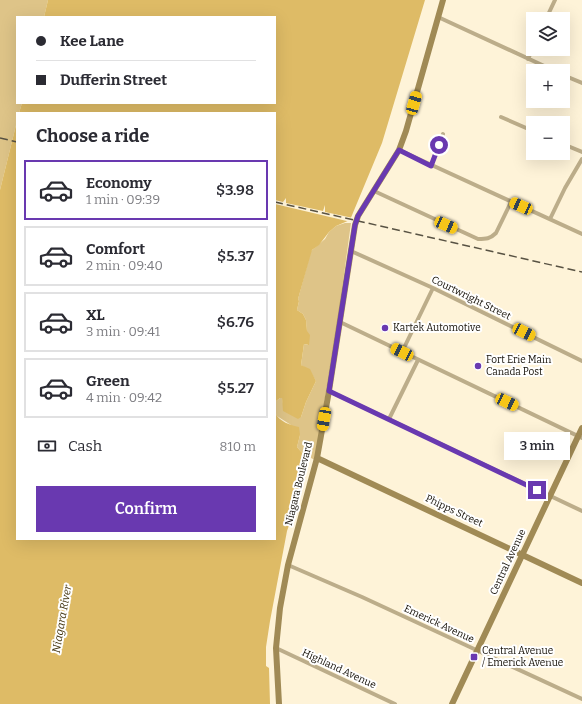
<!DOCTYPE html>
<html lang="en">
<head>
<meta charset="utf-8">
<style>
  :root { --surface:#fff; --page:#f2f2f3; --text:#2b2b33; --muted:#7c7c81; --line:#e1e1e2; --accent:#6939b0 }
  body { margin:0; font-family:Bitter,serif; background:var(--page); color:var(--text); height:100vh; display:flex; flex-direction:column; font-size:15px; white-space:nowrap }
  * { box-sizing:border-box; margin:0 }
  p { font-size:13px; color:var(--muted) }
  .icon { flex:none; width:22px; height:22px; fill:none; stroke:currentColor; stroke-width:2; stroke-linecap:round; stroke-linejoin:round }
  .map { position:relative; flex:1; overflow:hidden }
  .sheet { position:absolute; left:16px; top:112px; width:260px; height:428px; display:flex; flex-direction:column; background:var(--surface); border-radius:0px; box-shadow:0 4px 16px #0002 }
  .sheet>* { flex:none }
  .top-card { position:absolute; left:16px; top:16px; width:260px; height:88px; border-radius:0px; box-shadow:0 4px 16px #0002; display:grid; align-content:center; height:88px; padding:0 20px; background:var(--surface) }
  .fabs { position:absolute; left:526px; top:12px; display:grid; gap:8px }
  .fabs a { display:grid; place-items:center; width:44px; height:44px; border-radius:0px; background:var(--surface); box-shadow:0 4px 16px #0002; font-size:20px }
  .end { position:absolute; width:18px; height:18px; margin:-9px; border:5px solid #6939b0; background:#fff; box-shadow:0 0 0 2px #fff }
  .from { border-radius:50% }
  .bubble { position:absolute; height:28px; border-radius:0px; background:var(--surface); box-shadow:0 4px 16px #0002; font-size:13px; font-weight:600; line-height:28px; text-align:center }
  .car { position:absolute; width:12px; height:24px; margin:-12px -6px; border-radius:5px; box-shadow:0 0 3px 1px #0007; background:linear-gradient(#f5c518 24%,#345 0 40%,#f5c518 0 76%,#345 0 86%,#f5c518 0) }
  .top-card b { display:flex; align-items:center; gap:14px; height:38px; font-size:15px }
  .top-card b+b { border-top:1px solid var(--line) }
  .top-card i { width:10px; height:10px; background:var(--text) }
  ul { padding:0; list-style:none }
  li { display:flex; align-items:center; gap:12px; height:60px; margin:0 8px 6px; padding:0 12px; border:2px solid var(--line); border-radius:0px }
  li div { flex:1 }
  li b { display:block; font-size:15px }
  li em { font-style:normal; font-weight:600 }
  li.active { border-color:var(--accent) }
  li>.icon { width:36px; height:36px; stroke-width:1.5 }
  h2 { padding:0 20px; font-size:18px; line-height:48px }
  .pay { display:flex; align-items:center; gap:10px; height:44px; padding:0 20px; font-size:15px }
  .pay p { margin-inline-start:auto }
  .primary-button { display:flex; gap:8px; margin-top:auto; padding:8px 20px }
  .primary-button a { flex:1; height:46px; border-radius:0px; background:var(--accent); color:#fff; font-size:16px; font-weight:600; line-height:46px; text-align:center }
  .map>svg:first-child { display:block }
</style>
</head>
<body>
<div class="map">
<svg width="582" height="704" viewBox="0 0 582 704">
  <rect width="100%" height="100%" fill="#fef3d8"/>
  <path fill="#dec488" d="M0,0H48L44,17H17V103H22L19,113H17V121L0,190Z
    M345,223H351L340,304L315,460L303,454L297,447L300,435L291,425L277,416L275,413V402L280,398H282L283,404L301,417L306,402L316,381L310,371L301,365L304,344L308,345L306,320L303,314L297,310L299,301L298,299L311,251L325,239L329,232L336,226Z"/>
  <path fill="#debb66" d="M48,0H425L382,143L350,220L336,226L329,232L319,245L312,250L298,299L299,301L297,310L303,314L306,320L307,331L310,335L309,345L304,344L301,365L310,369L316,381L306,402L301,417L298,419L283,411L282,398H280L275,402V113H19L22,103H275V17H44Z
    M17,121V539H275V413C280,422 290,425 299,427L300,435L297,447L303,454L304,470L299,497L287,531L270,621L266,647V666L269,668L270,704H0V190Z"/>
  <path fill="#fef3d8" d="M286,198V203L323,211L325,205V212L353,218L351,222L275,204V200L283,202Z"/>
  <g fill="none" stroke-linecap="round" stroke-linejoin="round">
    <path stroke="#bcad8a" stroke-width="4" d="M438,17L555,71
      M546,19L555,0
      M528,59L533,48
      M563,75L582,83
      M501,117L533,131
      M563,144L582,152
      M399,150L582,234
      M431,166L443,134
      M374,191L478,239C486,239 490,239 496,233L511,202
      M550,219L565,188L582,159
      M351,251L433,288L582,361
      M340,322L582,438
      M402,352L433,288
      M329,391L582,511
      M389,419L418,360
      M288,565L362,597L582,699
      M276,648L395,704"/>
    <path stroke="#a08a55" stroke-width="6" d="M317,458L582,583
      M279,704L276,648L280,608L288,565L317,458L329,391L355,225L358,216L399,150L406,131L443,0
      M452,704L582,428"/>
    <path stroke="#585243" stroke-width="1.5" stroke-dasharray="8 4" stroke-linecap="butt" d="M0,138L17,142
      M275,202L582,272"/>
  </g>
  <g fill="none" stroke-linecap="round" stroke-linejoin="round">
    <path stroke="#6939b0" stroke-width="5" d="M439,145L431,166L399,150L358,216L355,225L329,391L537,490"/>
  </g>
  <g fill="#6939b0" stroke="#fff" stroke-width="1.5">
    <circle cx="385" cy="328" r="4"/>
    <circle cx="478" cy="366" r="4"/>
    <rect x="470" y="653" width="8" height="8" rx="2"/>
  </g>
  <g text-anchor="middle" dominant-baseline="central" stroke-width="4" stroke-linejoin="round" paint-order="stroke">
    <g font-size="10" fill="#120d04" stroke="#fff">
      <text transform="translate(471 298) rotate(26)">Courtwright Street</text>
      <text transform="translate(299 484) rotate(-76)">Niagara Boulevard</text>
      <text transform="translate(454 511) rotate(25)">Phipps Street</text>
      <text transform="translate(508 562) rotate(-65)">Central Avenue</text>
      <text transform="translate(439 624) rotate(25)">Emerick Avenue</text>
      <text transform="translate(339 669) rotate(25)">Highland Avenue</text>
    </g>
    <g font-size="10" fill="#120d04" stroke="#fff" text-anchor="start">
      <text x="393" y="328">Kartek Automotive</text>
      <text x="486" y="360">Fort Erie Main<tspan x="486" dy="12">Canada Post</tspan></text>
      <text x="482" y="651">Central Avenue<tspan x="482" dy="12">/ Emerick Avenue</tspan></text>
    </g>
    <g font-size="11" font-style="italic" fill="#43340f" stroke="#fff">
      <text transform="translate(62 619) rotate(-80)">Niagara River</text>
    </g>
  </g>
</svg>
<div class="fabs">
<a><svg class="icon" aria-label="layers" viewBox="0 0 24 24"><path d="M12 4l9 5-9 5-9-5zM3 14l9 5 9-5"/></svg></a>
<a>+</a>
<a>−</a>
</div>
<i class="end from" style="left:439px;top:145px"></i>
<i class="end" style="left:537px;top:490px"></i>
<div class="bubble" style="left:504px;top:432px;width:66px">3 min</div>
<i class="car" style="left:414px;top:103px;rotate:16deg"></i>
<i class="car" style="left:521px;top:206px;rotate:294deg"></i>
<i class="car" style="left:446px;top:225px;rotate:114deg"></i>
<i class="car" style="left:524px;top:332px;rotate:116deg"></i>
<i class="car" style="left:402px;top:352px;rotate:296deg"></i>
<i class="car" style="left:507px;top:402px;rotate:115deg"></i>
<i class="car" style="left:324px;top:419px;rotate:190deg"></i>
<div class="top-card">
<b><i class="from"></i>Kee Lane</b>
<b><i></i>Dufferin Street</b>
</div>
<section class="sheet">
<h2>Choose a ride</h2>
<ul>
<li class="active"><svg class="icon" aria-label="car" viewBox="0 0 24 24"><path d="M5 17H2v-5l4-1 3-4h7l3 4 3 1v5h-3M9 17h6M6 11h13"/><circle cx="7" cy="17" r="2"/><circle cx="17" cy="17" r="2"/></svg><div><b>Economy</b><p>1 min · 09:39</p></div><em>$3.98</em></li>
<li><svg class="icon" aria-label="car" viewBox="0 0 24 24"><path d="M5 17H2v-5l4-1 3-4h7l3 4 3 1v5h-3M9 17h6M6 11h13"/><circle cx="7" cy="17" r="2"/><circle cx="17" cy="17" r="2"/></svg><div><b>Comfort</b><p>2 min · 09:40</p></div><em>$5.37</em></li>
<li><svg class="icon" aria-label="car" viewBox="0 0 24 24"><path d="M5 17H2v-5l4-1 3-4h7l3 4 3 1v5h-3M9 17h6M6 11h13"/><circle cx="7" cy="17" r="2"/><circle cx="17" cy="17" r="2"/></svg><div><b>XL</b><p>3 min · 09:41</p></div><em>$6.76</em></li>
<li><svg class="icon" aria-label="car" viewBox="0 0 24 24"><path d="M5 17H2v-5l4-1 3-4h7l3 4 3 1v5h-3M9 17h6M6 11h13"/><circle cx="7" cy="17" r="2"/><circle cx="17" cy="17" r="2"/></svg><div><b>Green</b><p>4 min · 09:42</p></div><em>$5.27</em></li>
</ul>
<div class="pay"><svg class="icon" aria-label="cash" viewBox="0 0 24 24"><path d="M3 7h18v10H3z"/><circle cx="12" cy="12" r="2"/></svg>Cash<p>810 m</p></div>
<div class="primary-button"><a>Confirm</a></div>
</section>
</div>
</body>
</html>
